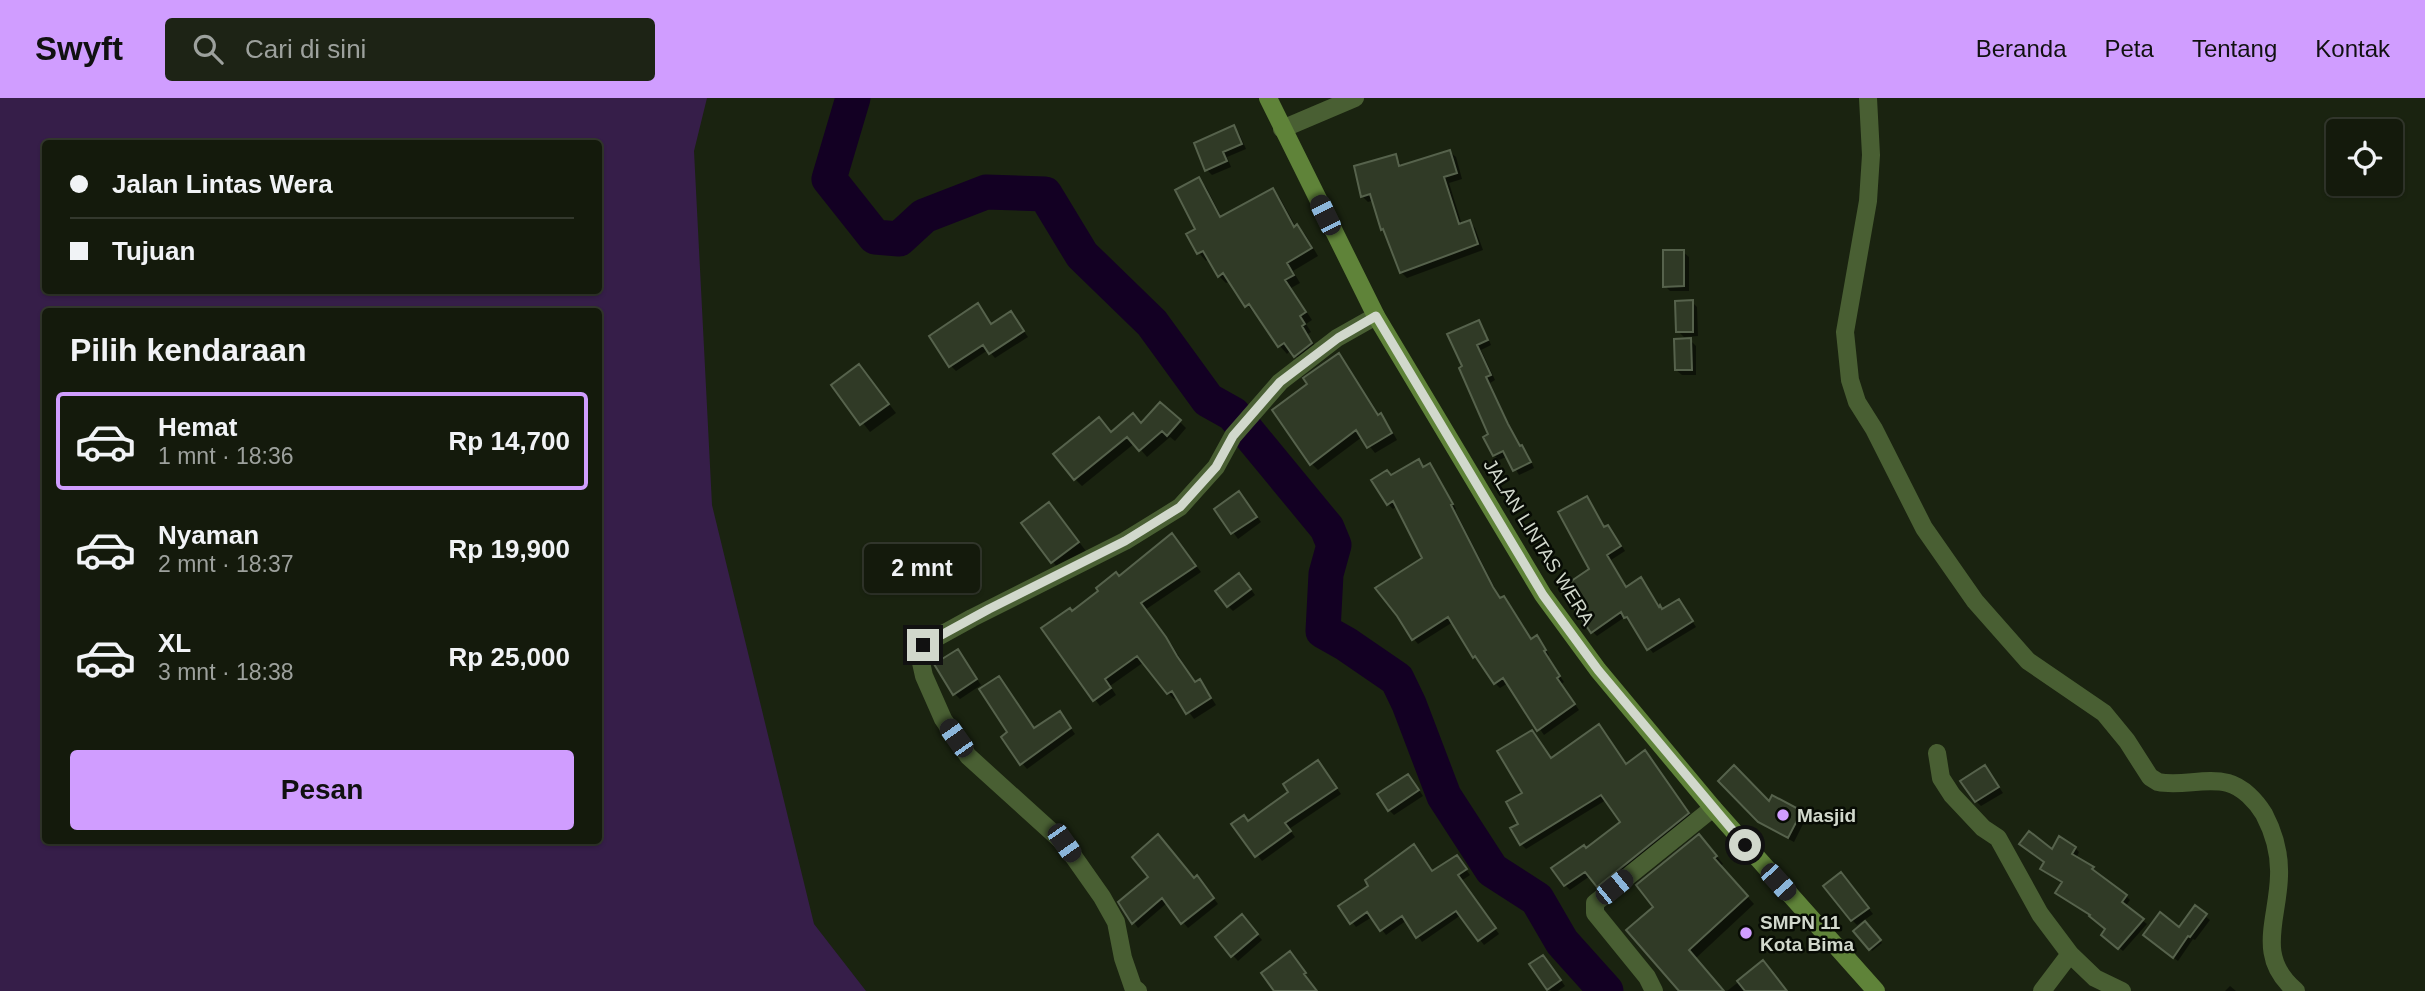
<!DOCTYPE html>
<html lang="id">
<head>
<meta charset="utf-8">
<style>
  :root { --surface:#141a0c; --page:#1d2315; --text:#f1f3f6; --muted:#9da19d; --line:#33382d; --accent:#d09dff }
  body { margin:0; font-family:Arial,sans-serif; background:var(--page); color:var(--text); height:100vh; display:flex; flex-direction:column; font-size:26px; white-space:nowrap }
  * { box-sizing:border-box; margin:0 }
  p { font-size:23px; color:var(--muted) }
  .icon { flex:none; width:38px; height:38px; fill:none; stroke:currentColor; stroke-width:2; stroke-linecap:round; stroke-linejoin:round }
  .map { position:relative; flex:1; overflow:hidden }
  .side { position:absolute; left:42px; top:210px; width:560px; height:536px; display:flex; flex-direction:column; background:var(--surface); border-radius:7px; box-shadow:0 2px 5px #0004,0 0 0 2px var(--line) }
  .side>* { flex:none }
  .banner { position:absolute; left:42px; top:42px; width:560px; height:154px; border-radius:7px; box-shadow:0 2px 5px #0004,0 0 0 2px var(--line); display:grid; align-content:center; height:154px; padding:0 28px; background:var(--surface) }
  .controls { position:absolute; left:2326px; top:21px; display:grid; gap:14px }
  .controls a { display:grid; place-items:center; width:77px; height:77px; border-radius:7px; background:var(--surface); box-shadow:0 2px 5px #0004,0 0 0 2px var(--line); font-size:35px }
  .end { position:absolute; width:32px; height:32px; margin:-16px; border:9px solid #d1d8cc; background:#111; box-shadow:0 0 0 4px #111 }
  .from { border-radius:50% }
  .bubble { position:absolute; height:49px; border-radius:7px; background:var(--surface); box-shadow:0 2px 5px #0004,0 0 0 2px var(--line); font-size:23px; font-weight:700; line-height:49px; text-align:center }
  .car { position:absolute; width:21px; height:42px; margin:-21px -10px; border-radius:9px; box-shadow:0 0 5px 2px #0007; background:linear-gradient(#222 24%,#8ab4d8 0 40%,#222 0 76%,#8ab4d8 0 86%,#222 0) }
  .banner b { display:flex; align-items:center; gap:24px; height:66px; font-size:26px }
  .banner b+b { border-top:2px solid var(--line) }
  .banner i { width:18px; height:18px; background:var(--text) }
  ul { padding:0; list-style:none }
  li { display:flex; align-items:center; gap:21px; height:98px; margin:0 14px 10px; padding:0 14px; border:4px solid transparent; border-radius:7px }
  li div { flex:1 }
  li b { display:block; font-size:26px }
  li em { font-style:normal; font-weight:700 }
  li.active { border-color:var(--accent) }
  li>.icon { width:63px; height:63px; stroke-width:1.5 }
  h2 { padding:0 28px; font-size:32px; line-height:84px }
  .action { display:flex; gap:14px; margin-top:auto; padding:14px 28px }
  .action a { flex:1; height:80px; border-radius:7px; background:var(--accent); color:#111; font-size:28px; font-weight:700; line-height:80px; text-align:center }
  header { display:flex; align-items:center; gap:42px; box-sizing:border-box; height:98px; padding:0 35px; background:var(--accent); color:#111 }
  header strong { font-size:33px }
  nav { display:flex; gap:38px; margin-inline-start:auto; font-size:24px }
  .search { width:490px; height:63px; background:var(--page); display:flex; align-items:center; gap:18px; box-sizing:border-box; padding:0 24px; border-radius:7px; color:var(--muted); font-size:26px }
  .map>svg:first-child { display:block }
</style>
</head>
<body>
<header>
<strong>Swyft</strong>
<div class="search"><svg class="icon" aria-label="search" viewBox="0 0 24 24"><circle cx="10" cy="10" r="6"/><path d="M15 15l6 6"/></svg>Cari di sini</div>
<nav><a>Beranda</a><a>Peta</a><a>Tentang</a><a>Kontak</a></nav>
</header>
<div class="map">
<svg width="2425" height="893" viewBox="0 0 2425 893">
  <rect width="100%" height="100%" fill="#1a2310"/>
  <path fill="#361e49" fill-rule="evenodd" d="M0,0H707L694,53L712,407L814,826L866,893H0ZM46,46H598V192H46ZM46,214H598V742H46Z"/>
  <path fill="#0007" d="M1233,29L1239,35L1246,51L1227,59L1231,69L1212,77L1207,72Z
    M1450,54L1456,59L1462,81L1449,85L1462,127L1469,124L1475,130L1483,152L1407,180L1401,174L1374,102L1368,104L1362,98L1395,58L1402,68Z
    M1199,81L1206,89L1222,120L1273,92L1280,100L1296,129L1305,136L1318,158L1293,173L1300,185L1291,190L1312,222L1306,226L1311,234L1308,236L1318,253L1302,265L1291,252L1287,256L1280,248L1256,213L1254,215L1247,207L1230,183L1226,185L1219,178L1209,161L1206,163L1199,155L1188,137L1198,131Z
    M1683,154L1689,159V193H1670L1665,188Z
    M1692,204L1697,209L1698,238L1684,239L1678,233Z
    M977,207L992,227L1011,215L1028,239L995,260L988,252L956,273L951,268Z
    M1478,224L1483,229L1491,247L1481,252L1495,282L1490,285L1512,333L1521,349L1527,354L1534,370L1519,377L1508,358L1499,362L1494,357L1490,337L1464,269Z
    M1690,242L1696,248V277H1682L1676,272Z
    M1339,257L1345,263L1380,318L1387,324L1397,342L1375,355L1362,339L1318,372L1311,365L1309,286Z
    M859,268L896,315L870,334L833,287Z
    M1179,323L1186,330L1175,343L1170,339L1147,359L1135,345L1082,388L1075,381L1111,336L1142,327Z
    M1418,363L1425,370L1429,367L1434,372L1456,411L1455,412L1498,496L1532,543L1542,545L1549,557L1547,559L1564,584L1561,586L1579,612L1544,637L1508,585L1500,590L1495,585L1474,558L1453,524L1418,546L1413,540L1424,461L1397,408L1393,411L1388,406L1391,378Z
    M1587,400L1606,430L1608,429L1613,434L1625,453L1611,462L1627,490L1641,482L1663,513L1679,503L1696,529L1653,555L1625,519L1597,538L1593,534Z
    M1244,401L1261,424L1238,441L1216,411Z
    M1049,406L1086,453L1060,473L1024,425Z
    M1178,444L1201,474L1145,512L1172,547L1196,586L1199,584L1205,590L1216,607L1194,621L1178,599L1174,601L1168,595L1144,564L1110,588L1116,597L1100,608L1043,531L1073,515L1119,480Z
    M1244,482L1255,497L1233,513L1228,508Z
    M958,553L981,587L960,601L954,595Z
    M999,580L1035,632L1060,615L1075,636L1027,671L1022,665L1010,635Z
    M1532,634L1552,661L1604,634L1627,667L1645,654L1693,720L1603,793L1590,778L1570,792L1565,787L1586,752L1623,725L1606,702L1526,751L1521,746L1520,726Z
    M1318,664L1341,696L1289,731L1295,739L1262,763L1234,727L1249,724L1290,694Z
    M1985,669L2003,695L1981,708L1976,703Z
    M1413,683L1423,698L1394,717L1389,712Z
    M1720,683L1769,706L1773,700L1801,715L1806,720L1794,744L1766,729Z
    M1707,746L1723,766L1720,768L1754,806L1695,861L1723,893H1680L1629,833L1655,809Z
    M2075,750L2079,754L2076,760L2092,771L2126,798L2130,802L2125,809L2147,826L2123,853L2107,840V832L2091,818L2064,785L2042,771L2052,753Z
    M1457,759L1470,777L1461,783L1499,836L1484,847L1461,817L1422,844L1407,822L1386,837L1372,819L1356,829L1341,809L1433,775Z
    M1846,781L1873,816L1857,827L1852,822Z
    M1194,782L1202,785L1218,806L1188,830L1167,805L1138,830L1120,805Z
    M2195,810L2210,822L2195,842L2193,841L2178,863L2149,841L2179,831Z
    M1247,824L1262,842L1238,863L1217,840Z
    M1865,825L1882,845L1872,853L1855,833Z
    M1548,864L1565,888L1558,893H1551L1548,890Z
    M1763,865L1786,893H1727Z
    M2230,888L2236,893H2225Z"/>
  <g fill="none" stroke-linecap="round" stroke-linejoin="round">
    <path stroke="#130023" stroke-width="35" d="M853,0L829,81L875,139L899,141L924,118L986,94L1045,96L1082,157L1152,225L1208,302L1233,316L1327,430L1334,447L1326,476L1323,533L1346,546L1397,581L1409,606L1444,698L1492,772L1537,801L1562,844L1606,893"/>
  </g>
  <path fill="#303a26" stroke="#56624c" stroke-width="2" d="M1234,27L1242,46L1223,54L1227,63L1205,73L1194,45Z
    M1450,52L1457,75L1444,79L1459,126L1470,122L1478,146L1400,175L1383,131L1381,132L1370,96L1361,99L1354,68L1396,56L1399,68Z
    M1199,79L1220,119L1273,90L1294,129L1297,126L1312,150L1287,165L1294,177L1285,182L1306,214L1300,218L1305,226L1302,228L1312,245L1294,259L1284,245L1278,249L1249,206L1245,209L1223,175L1218,179L1203,153L1197,156L1186,136L1195,131L1175,92Z
    M1663,152H1684V188L1663,189Z
    M1693,202V234H1676L1675,203Z
    M978,205L991,226L1011,213L1024,233L989,256L983,247L949,269L929,238Z
    M1479,222L1488,242L1477,247L1491,277L1486,279L1508,326L1520,348L1522,347L1531,364L1513,373L1503,353L1493,358L1483,339L1488,336L1459,270L1462,268L1447,236Z
    M1691,240L1692,272H1675L1674,241Z
    M1339,255L1378,317L1381,315L1392,335L1367,350L1356,332L1310,367L1272,312L1307,286L1303,280Z
    M859,266L889,306L860,327L831,287Z
    M1160,304L1181,322L1167,338L1162,333L1139,353L1127,339L1074,382L1053,356L1099,319L1111,334L1133,315L1141,325Z
    M1419,361L1423,369L1430,365L1453,406L1451,407L1493,489L1500,500L1504,498L1531,541L1537,537L1546,552L1544,553L1560,578L1557,580L1575,606L1537,633L1503,580L1494,586L1475,558L1473,560L1448,519L1412,542L1397,518L1375,490L1422,460L1393,403L1387,407L1371,382L1387,372L1391,377Z
    M1239,393L1257,419L1231,436L1214,411Z
    M1587,398L1604,429L1608,427L1621,448L1607,457L1626,489L1641,479L1659,509L1660,507L1662,511L1679,501L1693,523L1647,552L1627,519L1624,520L1621,514L1591,535L1561,490L1589,471L1558,414Z
    M1049,404L1079,444L1051,465L1021,425Z
    M1172,435L1196,468L1141,505L1166,539L1177,558L1195,584L1200,581L1211,600L1186,616L1172,593L1167,596L1137,558L1105,581L1111,590L1093,603L1041,530L1070,510L1072,513L1098,493L1096,490L1116,474L1119,478Z
    M1239,475L1251,491L1227,509L1215,493Z
    M958,551L977,581L953,597L934,566Z
    M999,578L1034,630L1060,613L1071,630L1020,667L1001,639L1007,634L979,591Z
    M1599,626L1626,666L1645,652L1689,715L1597,789L1585,774L1564,788L1551,770L1584,747L1586,750L1620,724L1601,697L1520,747L1510,730L1518,726L1506,704L1522,695L1497,653L1532,632L1551,660Z
    M1318,662L1337,690L1285,725L1291,733L1255,759L1231,726L1244,717L1248,723L1288,694L1283,686Z
    M1734,667L1769,703L1772,697L1802,713L1788,740L1758,724L1718,683Z
    M1985,667L1999,689L1975,704L1960,683Z
    M1408,676L1419,692L1388,713L1377,696Z
    M2029,733L2052,751L2059,738L2076,749L2072,756L2094,769L2092,771L2127,797L2122,804L2144,821L2118,851L2101,837L2105,831L2089,818L2090,817L2055,795L2062,784L2040,771L2044,764L2019,746Z
    M1158,736L1194,780L1197,777L1214,800L1181,826L1162,800L1132,826L1118,804L1148,779L1132,759Z
    M1699,736L1717,758L1714,760L1748,798L1689,852L1724,893H1679L1626,832L1653,809L1636,787Z
    M1414,746L1432,773L1457,757L1467,771L1458,777L1496,830L1478,843L1456,813L1416,840L1402,818L1380,833L1367,814L1350,826L1338,808L1368,788L1365,782Z
    M1841,774L1869,810L1851,823L1823,788Z
    M2195,807L2207,816L2190,839L2188,838L2173,860L2143,837L2160,814L2179,829Z
    M1242,816L1258,836L1231,859L1215,839Z
    M1865,823L1881,842L1869,852L1853,833Z
    M1290,853L1306,875L1304,876L1317,893H1274L1261,875Z
    M1543,857L1561,882L1547,892L1529,866Z
    M1763,862L1787,893H1745L1737,883Z"/>
  <g fill="none" stroke-linecap="round" stroke-linejoin="round">
    <path stroke="#495f33" stroke-width="18" d="M1868,0L1871,57L1868,103L1845,234L1850,282L1857,304L1874,331L1924,430L1975,503L2028,563L2104,615L2127,643L2150,679L2158,684C2181,689 2205,679 2228,685C2243,689 2256,703 2264,716C2274,735 2280,755 2279,778C2278,822 2255,859 2296,893
      M1282,31L1355,0
      M1937,655L1941,680L1952,697L1983,730L1998,740L2040,816L2070,856
      M1138,893L1133,889L1123,860L1116,824L1102,799L1064,745L968,658L943,621L924,578L920,560L923,547L972,520L1125,443L1180,409L1216,369L1233,338L1280,284L1337,240L1376,218
      M1654,893L1647,879L1595,815V805L1713,710
      M2042,893L2070,856L2095,880L2122,893"/>
    <path stroke="#5f8339" stroke-width="18" d="M1268,0L1376,218L1543,497L1598,572L1713,710L1876,893"/>
  </g>
  <g fill="none" stroke-linecap="round" stroke-linejoin="round">
    <path stroke="#d1d8cc" stroke-width="9" d="M923,547L989,511L1125,443L1180,409L1216,369L1233,338L1280,284L1338,240L1376,218L1543,497L1598,572L1745,747"/>
  </g>
  <g fill="#d09dff" stroke="#070b04" stroke-width="2.5">
    <circle cx="1783" cy="717" r="7"/>
    <circle cx="1746" cy="835" r="7"/>
  </g>
  <g text-anchor="middle" dominant-baseline="central" stroke-width="5" stroke-linejoin="round" paint-order="stroke">
    <g font-size="19" fill="#d1d8cc" stroke="#070b04">
      <text transform="translate(1539 444) rotate(58)">JALAN LINTAS WERA</text>
    </g>
    <g font-size="19" font-weight="bold" fill="#d1d8cc" stroke="#070b04" text-anchor="start">
      <text x="1797" y="717">Masjid</text>
      <text x="1760" y="824">SMPN 11<tspan x="1760" dy="22">Kota Bima</tspan></text>
    </g>
  </g>
</svg>
<div class="controls">
<a><svg class="icon" aria-label="locate" viewBox="0 0 24 24"><circle cx="12" cy="12" r="6"/><path d="M12 2v4M12 18v4M2 12h4M18 12h4"/></svg></a>
</div>
<i class="end from" style="left:1745px;top:747px"></i>
<i class="end" style="left:923px;top:547px"></i>
<div class="bubble" style="left:864px;top:446px;width:116px">2 mnt</div>
<i class="car" style="left:1325px;top:117px;rotate:334deg"></i>
<i class="car" style="left:956px;top:640px;rotate:325deg"></i>
<i class="car" style="left:1064px;top:745px;rotate:145deg"></i>
<i class="car" style="left:1778px;top:784px;rotate:138deg"></i>
<i class="car" style="left:1614px;top:789px;rotate:51deg"></i>
<div class="banner">
<b><i class="from"></i>Jalan Lintas Wera</b>
<b><i></i>Tujuan</b>
</div>
<section class="side">
<h2>Pilih kendaraan</h2>
<ul>
<li class="active"><svg class="icon" aria-label="car" viewBox="0 0 24 24"><path d="M5 17H2v-5l4-1 3-4h7l3 4 3 1v5h-3M9 17h6M6 11h13"/><circle cx="7" cy="17" r="2"/><circle cx="17" cy="17" r="2"/></svg><div><b>Hemat</b><p>1 mnt · 18:36</p></div><em>Rp 14,700</em></li>
<li><svg class="icon" aria-label="car" viewBox="0 0 24 24"><path d="M5 17H2v-5l4-1 3-4h7l3 4 3 1v5h-3M9 17h6M6 11h13"/><circle cx="7" cy="17" r="2"/><circle cx="17" cy="17" r="2"/></svg><div><b>Nyaman</b><p>2 mnt · 18:37</p></div><em>Rp 19,900</em></li>
<li><svg class="icon" aria-label="car" viewBox="0 0 24 24"><path d="M5 17H2v-5l4-1 3-4h7l3 4 3 1v5h-3M9 17h6M6 11h13"/><circle cx="7" cy="17" r="2"/><circle cx="17" cy="17" r="2"/></svg><div><b>XL</b><p>3 mnt · 18:38</p></div><em>Rp 25,000</em></li>
</ul>
<div class="action"><a>Pesan</a></div>
</section>
</div>
</body>
</html>
